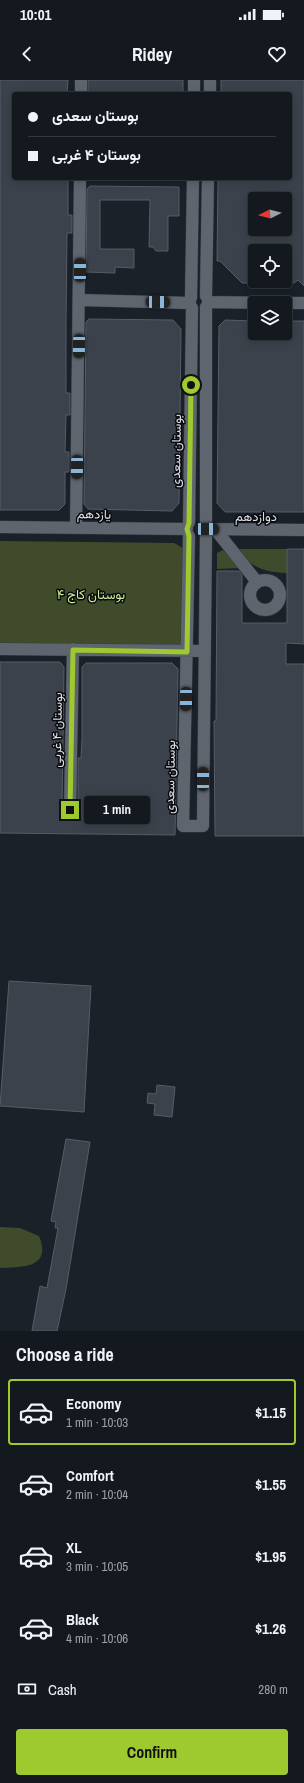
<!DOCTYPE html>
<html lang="en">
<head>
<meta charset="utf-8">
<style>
  :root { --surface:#14191f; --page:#21262c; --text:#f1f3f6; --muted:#9da0a4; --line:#33383d; --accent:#9eca2f }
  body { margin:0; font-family:"Archivo Narrow",Vazirmatn,sans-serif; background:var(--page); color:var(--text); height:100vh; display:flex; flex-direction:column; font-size:15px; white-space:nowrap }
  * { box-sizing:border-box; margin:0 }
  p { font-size:13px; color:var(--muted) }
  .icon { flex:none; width:22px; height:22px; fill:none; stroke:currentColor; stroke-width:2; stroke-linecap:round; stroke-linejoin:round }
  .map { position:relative; height:1251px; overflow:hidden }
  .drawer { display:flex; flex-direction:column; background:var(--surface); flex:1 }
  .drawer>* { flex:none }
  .top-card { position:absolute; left:12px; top:12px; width:280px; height:88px; border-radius:4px; box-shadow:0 2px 10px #0003,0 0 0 1px var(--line); display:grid; align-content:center; height:88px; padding:0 16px; background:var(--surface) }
  .needle { width:26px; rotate:264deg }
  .controls { position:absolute; left:248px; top:112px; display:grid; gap:8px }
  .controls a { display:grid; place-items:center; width:44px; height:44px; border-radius:4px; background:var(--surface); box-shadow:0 2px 10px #0003,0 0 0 1px var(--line); font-size:20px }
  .end { position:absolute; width:18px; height:18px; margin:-9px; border:5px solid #9eca2f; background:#111; box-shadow:0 0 0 2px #111 }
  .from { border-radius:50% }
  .bubble { position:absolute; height:28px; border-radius:4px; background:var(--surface); box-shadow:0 2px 10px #0003,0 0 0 1px var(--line); font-size:13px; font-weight:800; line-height:28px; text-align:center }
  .car { position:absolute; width:12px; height:24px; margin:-12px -6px; border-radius:5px; box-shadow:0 0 3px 1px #0007; background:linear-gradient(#222 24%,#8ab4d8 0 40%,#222 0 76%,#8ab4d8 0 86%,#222 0) }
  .top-card b { display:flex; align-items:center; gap:14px; height:38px; font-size:15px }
  .top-card b+b { border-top:1px solid var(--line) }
  .top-card i { width:10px; height:10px; background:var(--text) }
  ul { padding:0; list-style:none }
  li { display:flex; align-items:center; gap:12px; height:66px; margin:0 8px 6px; padding:0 8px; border:2px solid transparent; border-radius:4px }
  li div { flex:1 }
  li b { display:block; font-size:15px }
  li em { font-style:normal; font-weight:800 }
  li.on { border-color:var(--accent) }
  li>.icon { width:36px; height:36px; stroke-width:1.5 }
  h2 { padding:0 16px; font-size:18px; line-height:48px }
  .pay { display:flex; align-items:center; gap:10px; height:44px; padding:0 16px; font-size:15px }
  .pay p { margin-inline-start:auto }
  .action { display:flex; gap:8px; margin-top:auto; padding:8px 16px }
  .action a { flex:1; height:46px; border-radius:4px; background:var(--accent); color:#111; font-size:16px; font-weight:800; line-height:46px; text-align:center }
  .status { display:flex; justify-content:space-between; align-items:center; height:28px; padding:0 20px; background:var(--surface); direction:ltr }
  .status svg { height:11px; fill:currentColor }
  header { display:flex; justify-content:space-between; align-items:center; height:52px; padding:0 16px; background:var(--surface); font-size:18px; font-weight:800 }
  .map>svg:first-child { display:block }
</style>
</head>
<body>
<div class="status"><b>10:01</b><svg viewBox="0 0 49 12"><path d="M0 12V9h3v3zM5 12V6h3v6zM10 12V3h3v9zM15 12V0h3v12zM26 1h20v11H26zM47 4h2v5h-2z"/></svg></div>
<header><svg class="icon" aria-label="back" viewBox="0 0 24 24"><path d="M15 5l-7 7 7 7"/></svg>Ridey<svg class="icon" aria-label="heart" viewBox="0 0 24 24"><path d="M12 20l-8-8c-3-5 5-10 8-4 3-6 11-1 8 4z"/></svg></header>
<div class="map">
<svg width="304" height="1251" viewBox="0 0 304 1251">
  <rect width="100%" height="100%" fill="#1b2129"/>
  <path fill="#3f4b2a" d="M0,461L174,463L183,468L182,565L0,566Z
    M234,469H287L288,493C260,492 254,487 234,469Z
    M223,470L240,488L217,489V473Z
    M0,1147L20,1148L39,1156C52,1188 23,1187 0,1188Z"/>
  <path fill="#3b424b" stroke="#565d67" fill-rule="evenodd" d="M0,0H68L67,14H14V98H68V135H72V153H67L66,243V313H70V335H66L65,372H69V392H65V424L59,430H0Z
    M88,0H183V14H88Z
    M221,0H304V206L298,200L294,203H285V171H255V203H242L220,181H217L218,98H290V14H221ZM255,119H285V149H255Z
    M90,106L179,107V136H168V171H156L153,167H149L150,120H100V169H134V188L115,187V193L86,192L87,109Z
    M89,239L173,240L181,249L179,423L172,431L88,429L84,424L86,242Z
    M225,240L255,241V253H285V241H304V432H225L217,423L219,246Z
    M287,469H304V564L286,563V584H304V756H215L214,641H216L217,491H239L242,495V543H287Z
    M0,582H60L64,587L62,730L64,734L69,737L74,736L78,730V678H81L82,659V587L86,583H172L178,589L175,755L0,753Z
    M9,901L91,906L84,1032L0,1026Z
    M157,1005L175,1007L172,1037L154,1035L155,1024L147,1023L148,1013L156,1014Z
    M66,1059L90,1062L66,1209L57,1251H32L40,1206L47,1208L58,1148H55L56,1142L51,1141Z"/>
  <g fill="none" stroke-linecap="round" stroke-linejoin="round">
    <defs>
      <path id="minor" d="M81,14V0
        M194,14V0
        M210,14V0
        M206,216L208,98
        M191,218L193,98
        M80,220L190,223
        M208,222L284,223
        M285,223H304
        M189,443L192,228
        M206,444V227
        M0,447L187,449
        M76,448L80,98
        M207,449L304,450
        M215,449L257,502
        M189,456L183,746H203L206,454
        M250 515a15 15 0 1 1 30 0a15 15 0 1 1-30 0Z
        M0,569L205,571
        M70,730L73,569"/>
    </defs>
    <use href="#minor" stroke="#393e45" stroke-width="13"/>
    <use href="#minor" stroke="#5e656f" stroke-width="12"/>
  </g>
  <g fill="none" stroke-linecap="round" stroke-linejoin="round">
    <path stroke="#9eca2f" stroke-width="5" d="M70,730L73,570L187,572L189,456L187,449L189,443L191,305"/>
  </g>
  <g text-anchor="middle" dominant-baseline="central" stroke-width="3" stroke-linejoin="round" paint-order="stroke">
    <g font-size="13" fill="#dbdfe5" stroke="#080a0e">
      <text transform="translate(176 371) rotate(-89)">بوستان سعدی</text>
      <text transform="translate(94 434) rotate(1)">یازدهم</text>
      <text x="256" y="436">دوازدهم</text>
      <text transform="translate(57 650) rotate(-89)">بوستان ۴ غربی</text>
      <text transform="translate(170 697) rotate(-89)">بوستان سعدی</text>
    </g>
    <g font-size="13" fill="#cceb96" stroke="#080a0e">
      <text x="91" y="514">بوستان کاج ۴</text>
    </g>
  </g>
</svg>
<div class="controls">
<a><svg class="needle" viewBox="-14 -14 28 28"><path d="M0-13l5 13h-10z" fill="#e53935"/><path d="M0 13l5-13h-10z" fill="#9da0a4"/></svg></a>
<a><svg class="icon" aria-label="locate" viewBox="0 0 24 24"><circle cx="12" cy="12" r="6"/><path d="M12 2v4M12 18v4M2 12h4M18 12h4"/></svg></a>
<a><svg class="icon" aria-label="layers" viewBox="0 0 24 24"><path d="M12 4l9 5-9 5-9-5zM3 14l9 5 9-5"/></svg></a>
</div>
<i class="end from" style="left:191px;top:305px"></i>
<i class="end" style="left:70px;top:730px"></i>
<div class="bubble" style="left:84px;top:716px;width:66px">1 min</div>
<i class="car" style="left:80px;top:190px;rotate:0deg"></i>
<i class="car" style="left:158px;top:222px;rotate:91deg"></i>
<i class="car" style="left:79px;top:266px;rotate:181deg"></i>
<i class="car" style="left:77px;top:387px;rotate:181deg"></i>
<i class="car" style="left:207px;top:449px;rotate:91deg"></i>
<i class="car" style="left:186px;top:619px;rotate:181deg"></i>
<i class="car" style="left:203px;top:699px;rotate:0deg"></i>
<div class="top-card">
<b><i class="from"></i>بوستان سعدی</b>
<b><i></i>بوستان ۴ غربی</b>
</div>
</div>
<section class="drawer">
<h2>Choose a ride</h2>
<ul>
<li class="on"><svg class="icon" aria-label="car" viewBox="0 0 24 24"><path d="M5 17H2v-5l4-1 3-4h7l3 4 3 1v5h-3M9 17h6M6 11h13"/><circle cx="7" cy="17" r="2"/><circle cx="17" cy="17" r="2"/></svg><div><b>Economy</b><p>1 min · 10:03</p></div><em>$1.15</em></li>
<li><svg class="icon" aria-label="car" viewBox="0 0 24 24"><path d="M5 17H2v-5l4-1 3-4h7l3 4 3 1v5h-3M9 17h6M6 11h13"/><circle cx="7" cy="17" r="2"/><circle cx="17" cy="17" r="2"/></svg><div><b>Comfort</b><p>2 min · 10:04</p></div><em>$1.55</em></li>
<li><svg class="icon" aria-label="car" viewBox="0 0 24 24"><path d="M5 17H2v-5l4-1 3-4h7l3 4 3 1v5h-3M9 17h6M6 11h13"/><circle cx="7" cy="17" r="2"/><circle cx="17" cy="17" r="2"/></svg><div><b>XL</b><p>3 min · 10:05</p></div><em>$1.95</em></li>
<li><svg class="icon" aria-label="car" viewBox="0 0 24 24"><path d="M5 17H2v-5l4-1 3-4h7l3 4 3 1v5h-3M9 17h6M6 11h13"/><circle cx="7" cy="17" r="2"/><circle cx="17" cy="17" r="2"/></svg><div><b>Black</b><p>4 min · 10:06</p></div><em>$1.26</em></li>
</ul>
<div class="pay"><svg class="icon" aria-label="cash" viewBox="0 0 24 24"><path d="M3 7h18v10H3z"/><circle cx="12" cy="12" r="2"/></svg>Cash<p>280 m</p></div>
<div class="action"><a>Confirm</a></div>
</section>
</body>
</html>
